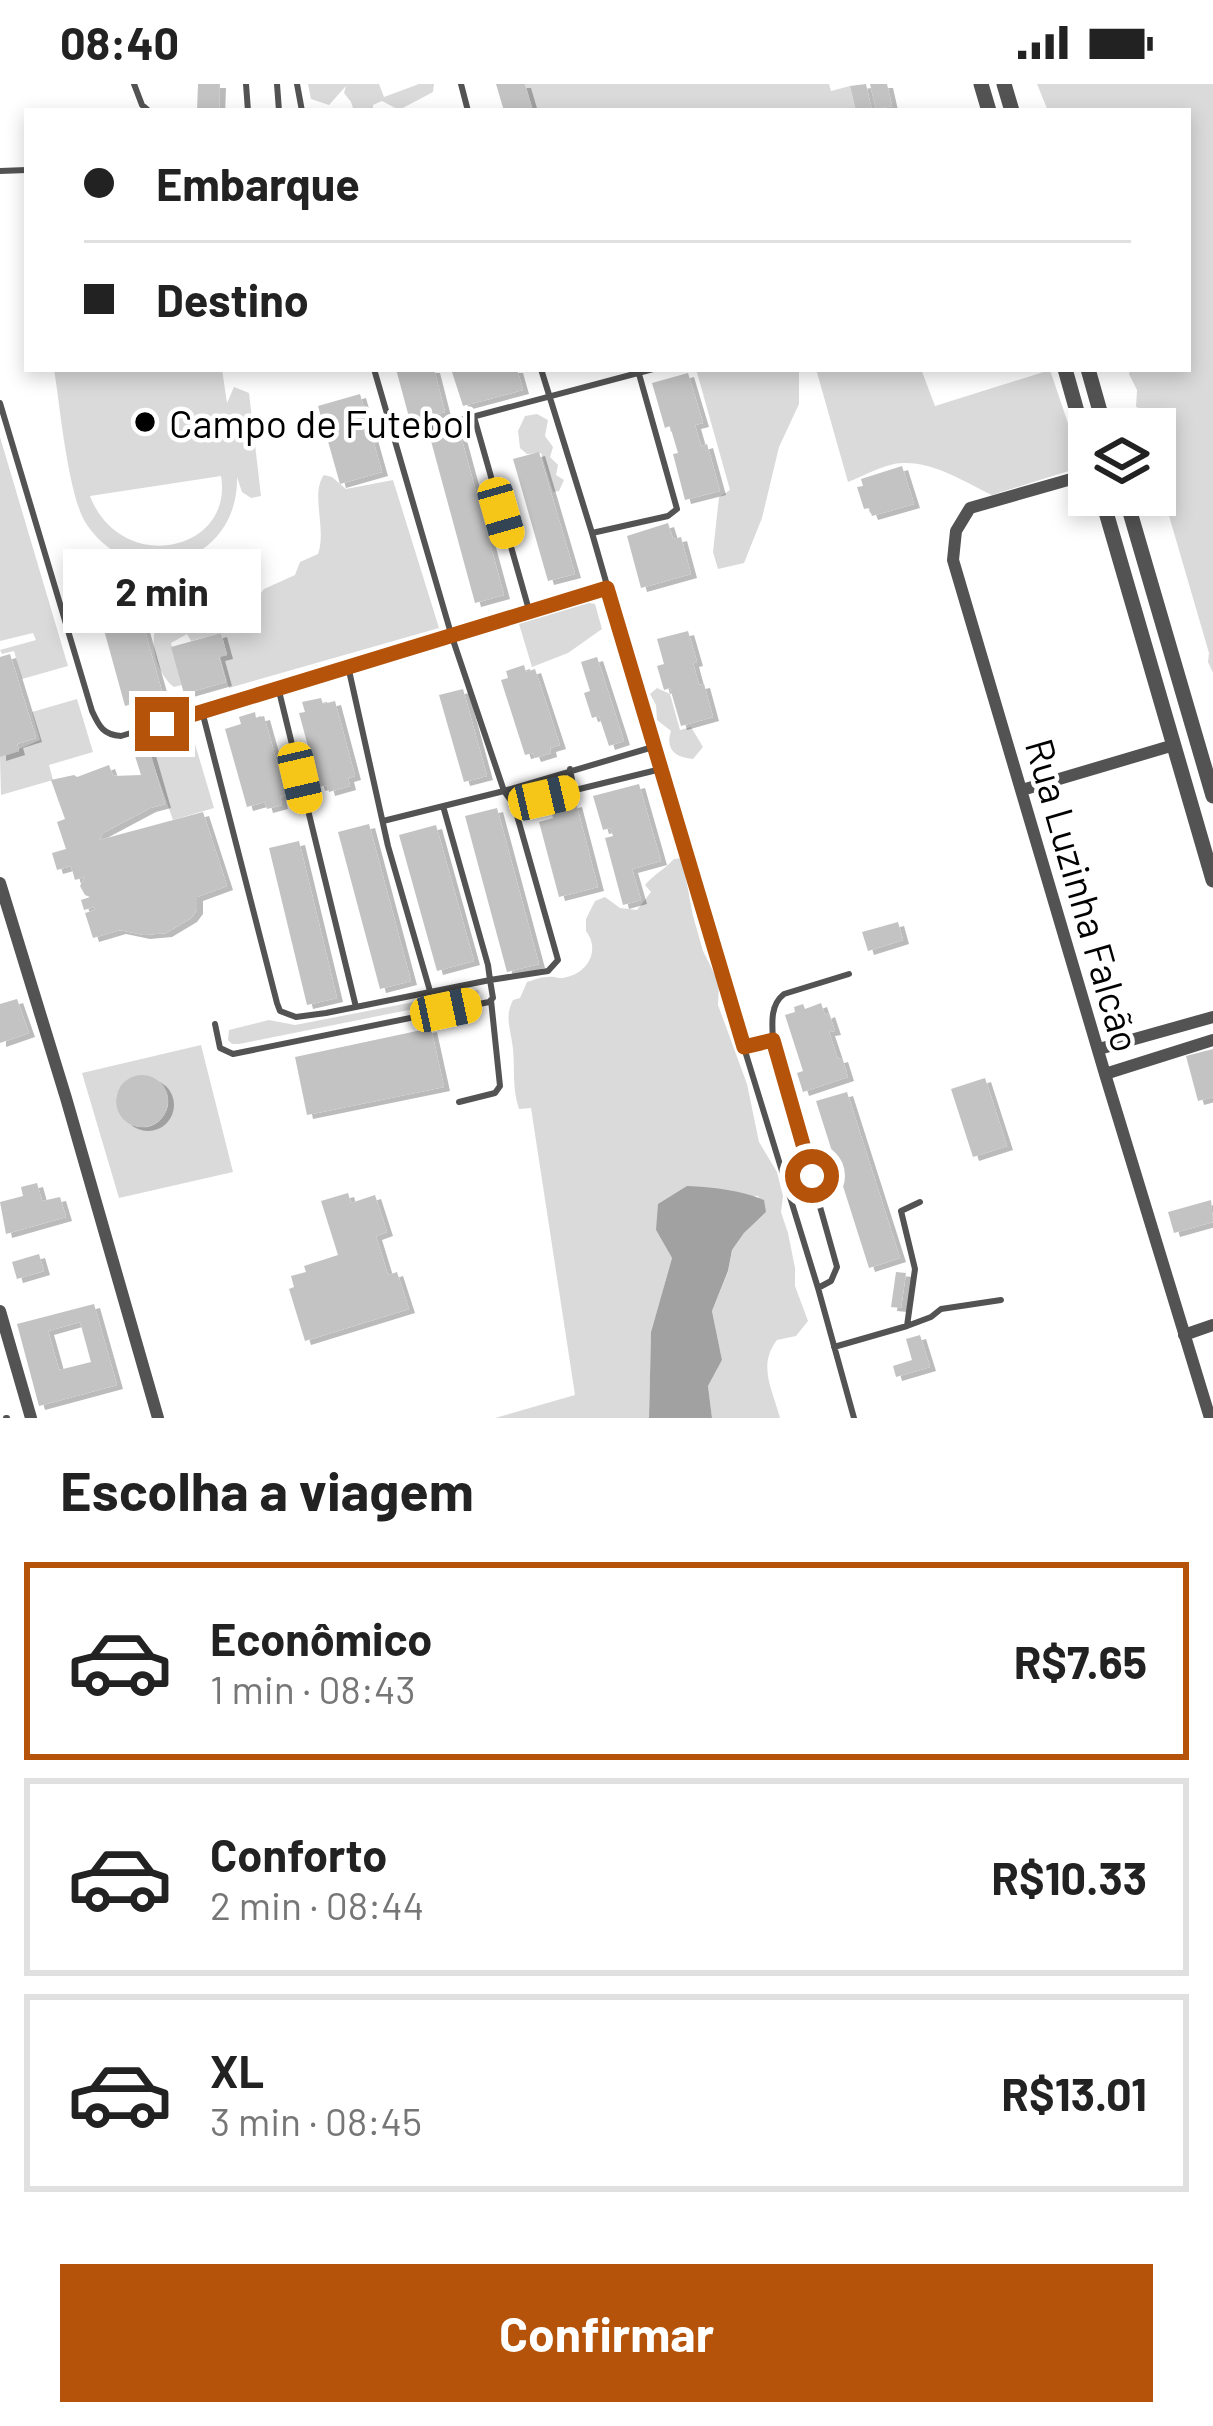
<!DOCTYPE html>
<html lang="pt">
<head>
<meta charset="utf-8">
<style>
  :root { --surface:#fff; --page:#f2f2f2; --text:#222; --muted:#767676; --line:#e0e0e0; --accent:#b45309 }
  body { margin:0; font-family:Barlow,sans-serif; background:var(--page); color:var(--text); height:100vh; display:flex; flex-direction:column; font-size:45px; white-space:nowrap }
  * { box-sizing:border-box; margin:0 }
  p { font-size:39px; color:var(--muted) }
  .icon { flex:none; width:66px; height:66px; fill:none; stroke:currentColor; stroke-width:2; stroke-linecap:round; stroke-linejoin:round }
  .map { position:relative; height:1334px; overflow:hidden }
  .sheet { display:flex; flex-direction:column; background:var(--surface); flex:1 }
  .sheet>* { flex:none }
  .top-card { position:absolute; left:24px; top:24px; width:1167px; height:264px; border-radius:0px; box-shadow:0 6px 18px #0003; display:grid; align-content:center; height:264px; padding:0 60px; background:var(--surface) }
  .fabs { position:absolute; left:1068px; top:324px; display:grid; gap:24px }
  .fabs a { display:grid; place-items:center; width:108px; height:108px; border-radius:0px; background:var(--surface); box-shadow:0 6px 18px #0003; font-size:60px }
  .end { position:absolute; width:54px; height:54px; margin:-27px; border:15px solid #b45309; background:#fff; box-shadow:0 0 0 6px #fff }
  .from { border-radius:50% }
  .bubble { position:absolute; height:84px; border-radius:0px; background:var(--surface); box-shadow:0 6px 18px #0003; font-size:39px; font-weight:700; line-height:84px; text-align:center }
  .car { position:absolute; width:36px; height:72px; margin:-36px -18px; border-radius:15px; box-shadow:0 0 9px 3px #0007; background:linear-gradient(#f5c518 24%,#345 0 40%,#f5c518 0 76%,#345 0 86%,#f5c518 0) }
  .top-card b { display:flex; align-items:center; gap:42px; height:114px; font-size:45px }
  .top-card b+b { border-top:3px solid var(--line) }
  .top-card i { width:30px; height:30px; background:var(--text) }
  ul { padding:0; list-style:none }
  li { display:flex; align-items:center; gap:36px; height:198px; margin:0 24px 18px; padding:0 36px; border:6px solid var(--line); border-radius:0px }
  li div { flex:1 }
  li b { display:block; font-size:45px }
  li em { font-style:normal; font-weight:700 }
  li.active { border-color:var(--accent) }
  li>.icon { width:108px; height:108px; stroke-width:1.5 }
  h2 { padding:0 60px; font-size:54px; line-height:144px }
  .primary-button { display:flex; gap:24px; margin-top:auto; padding:24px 60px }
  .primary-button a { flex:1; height:138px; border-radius:0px; background:var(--accent); color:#fff; font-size:48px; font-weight:700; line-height:138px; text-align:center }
  .status { display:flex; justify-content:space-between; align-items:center; height:84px; padding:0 60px; background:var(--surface); direction:ltr }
  .status svg { height:33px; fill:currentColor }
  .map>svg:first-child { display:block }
</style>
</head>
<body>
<div class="status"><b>08:40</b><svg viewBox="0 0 49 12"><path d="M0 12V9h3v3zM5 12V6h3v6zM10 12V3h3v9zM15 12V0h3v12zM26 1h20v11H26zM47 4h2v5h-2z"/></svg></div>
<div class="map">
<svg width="1213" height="1334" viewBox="0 0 1213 1334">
  <defs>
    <filter id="shadow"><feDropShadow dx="6" dy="4" stdDeviation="0" flood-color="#0004"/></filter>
  </defs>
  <rect width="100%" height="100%" fill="#fff"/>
  <path fill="#dadada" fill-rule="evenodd" d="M308,0H379L384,13L419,0H434L433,8L399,26L382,17L373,21V27H354L351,18L344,9L346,2L329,21L311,15Z
    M525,0H829L831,7L850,2L856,27H533Z
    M1037,0H1213V589L1208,578L1209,569L1158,394L1168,384L1155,374V345H1148L1144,337L1145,326L1136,323L1137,306L1129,290L1130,285H1188V27H1048Z
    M54,285H222L227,319L234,303L249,309L261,412L251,414L242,408L237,393C239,479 136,512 87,441C68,414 60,321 54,285ZM221,392C234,468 121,492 90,412Z
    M696,285H799V320L779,363L762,434L744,479L718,485L713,468L719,413L730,406Z
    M816,285H921L935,322L1050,286L1077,366L1075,385L992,411C963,397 934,378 903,379C886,379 864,392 848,398Z
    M537,330L548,336L545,352L553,363L550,373L558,381L556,391L564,396L559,407L553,408L541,369L527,370L520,364L518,347L525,332Z
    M0,353L68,582L22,595L14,567L2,570L0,566L36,556L33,549L0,557Z
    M324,391L332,393L346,405L393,396L439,544L229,604L220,572L227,570L221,549L191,557L187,550L171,559L182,601L174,603C159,592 150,565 155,547L165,545C183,515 224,513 256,507L258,513L264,505L295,491L300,478L318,470C327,444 310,410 324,391Z
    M589,519L595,520L602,545L568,569L532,583L519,540Z
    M657,604L670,610L680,646L691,643L703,663L693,675C675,674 665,665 671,647L657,636L656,621L650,610Z
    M77,615L93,668L49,681L53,696L1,711L0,673L40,656L32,628Z
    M190,643L214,724L173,736L145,656Z
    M682,774L693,832L703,867L719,899L718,921L747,1000L759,1058L777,1088L783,1112L781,1128L788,1149L795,1184V1202L808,1237L796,1252L777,1256C757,1282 773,1306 780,1334H712L708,1302L722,1276L712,1227L728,1188L732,1166L744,1149L766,1128L758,1112H751L656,1146L672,1174L651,1248L649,1334H495L575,1311L531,1024L519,1025C512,1004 515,986 513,965C511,946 504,933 513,916L520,914L527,898C534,896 540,893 547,893C559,892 556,896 567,893C589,888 600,865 586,847V835L595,817L605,813L620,824L637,826L651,808L645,801C653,791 665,785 674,775Z
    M476,906L479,907L478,912L239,960H232L228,956L229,946L269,936L295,941Z
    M201,961L233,1088L119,1114L82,989ZM140,992C159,994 177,1011 164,1031C139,1070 85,1007 140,992Z"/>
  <path fill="#a1a1a1" d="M687,1102C713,1103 740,1106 764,1116L766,1128L744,1149L732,1166L728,1187L712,1227L722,1276L708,1302L712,1334H649L651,1248L672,1174L656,1146L658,1120Z"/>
  <path fill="#c3c3c3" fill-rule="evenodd" filter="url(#shadow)" d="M198,0H220L219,27H197Z
    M496,0H525L533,27H504Z
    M866,0L872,27H856L850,2Z
    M870,0H887L892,22L876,25Z
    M396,285H434L445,328L410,337Z
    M453,285H517L523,306L463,322L452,288Z
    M688,289L703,339L695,341L701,362L707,360L720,407L685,416L673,370L678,369L670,342L665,344L652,299Z
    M360,310L382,388L340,400L318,322Z
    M460,349L504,511L475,519L431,357Z
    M539,368L575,490L548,497L513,375Z
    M902,382L914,420L872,432L869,424L864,425L857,403L863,402L861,395Z
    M668,439L673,455L681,453L691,490L641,504L627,452Z
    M140,530L163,611L159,612L161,621L147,625L145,616L125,622L104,546L126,540L124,534Z
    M688,547L697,578L693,579L699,601L704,600L713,633L681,642L670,604L664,606L657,582L664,580L657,555Z
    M221,549L227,571L219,573L226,598L184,610L171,563Z
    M10,570L36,654L17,660L19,667L0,673V573Z
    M597,573L624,657L609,662L599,632L592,634L584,609L590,607L581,578Z
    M524,581L526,588L535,585L560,661L550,664L551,669L535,674L533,669L525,671L501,596L508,594L506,587Z
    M463,605L487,692L464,698L439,611Z
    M321,614L323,620L335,617L355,692L348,694L350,702L329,708L327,701L319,703L299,629L305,628L302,618Z
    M255,628L256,634L264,632L286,711L280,713L282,721L267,725L265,718L247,723L225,645L241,640L239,633Z
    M150,668L165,720L150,724L103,749L99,756L203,728L227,802L197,813V826L191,834L166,849L144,851L120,846L93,854L85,829L95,826L94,823L84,826L81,816L90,813L85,811L80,802L85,793L75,796L71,782L57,786L52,769L66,765L57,738L65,735L51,696L74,691L77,693L109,681L113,692L141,691L135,672Z
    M639,700L661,777L632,785L641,816L623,821L605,754L613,752L610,744L603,746L593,712Z
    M576,719L598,803L559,813L539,738L553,734L551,726Z
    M497,724L539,880L507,888L465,732Z
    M369,740L411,897L380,905L338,748Z
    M436,741L474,877L437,887L399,751Z
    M299,757L337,914L307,921L269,764Z
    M898,838L903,856L868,867L862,848Z
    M17,915L29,949L0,959V920Z
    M821,919L825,931L829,929L835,947L829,948L838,975L842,974L848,993L803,1008L797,989L803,987L785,931L795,928L794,923L803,920L805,925Z
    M431,944L444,1003L307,1031L295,973Z
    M1213,965V1013L1198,1017L1186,972Z
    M116 1017a26 26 0 1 1 52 0a26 26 0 1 1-52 0Z
    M985,994L1007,1062L973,1073L951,1005Z
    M847,1008L900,1174L869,1184L816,1017Z
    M37,1099L42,1117L60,1113L66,1133L6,1150L0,1118L23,1112L21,1103Z
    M348,1109L351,1119L375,1111L387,1148L376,1152L388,1191L397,1188L409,1225L305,1257L289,1205L294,1203L291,1192L306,1188L304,1182L338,1171L321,1117Z
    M1211,1116L1213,1138L1174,1149L1168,1128Z
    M39,1170L44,1187L17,1195L12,1178Z
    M896,1188L906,1189L901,1224L891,1223Z
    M94,1220L117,1301L39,1322L17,1240ZM80,1238L91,1278L59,1286L48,1247Z
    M920,1251L930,1283L896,1293L893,1282L912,1276L906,1255Z"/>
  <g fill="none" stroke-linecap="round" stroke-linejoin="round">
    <path stroke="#535353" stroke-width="6" d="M134,0L142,21L149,27
      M246,0L248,27
      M277,0L279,27
      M297,0L302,27
      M461,0L468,27
      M0,87L27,86
      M541,285L592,449L681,759L818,1204L854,1334
      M0,319L92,627C99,642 103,651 121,652L607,504
      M474,333L529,526
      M393,354L653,285
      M592,449L668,432L677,425L639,290
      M348,582L388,762L430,907
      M278,603L356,923
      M202,627L277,919L280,927L296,933L326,929L490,896L488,881L443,722
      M570,685L574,707
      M514,721L661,685
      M383,737L504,707L653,663
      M215,940L220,964L233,970L489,918L493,914L490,896L548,887L558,876L514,721L504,707L452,553L374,285
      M773,956L837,1183L831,1197L818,1204
      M744,963L773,956C772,939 770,921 784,910L849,890
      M459,1018L495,1009L500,1002L491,916
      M907,1242L931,1233L941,1225L1001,1216
      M834,1263L907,1242L915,1185L901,1127L920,1118
      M6,1334H7"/>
    <path stroke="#535353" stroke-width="12" d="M1089,390L970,424L956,447L953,476L1105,990L1210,1334
      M1022,706L1174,661
      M0,799L66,1014L158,1334
      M1099,965L1213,933
      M1105,990L1213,956
      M0,1227L31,1334
      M1184,1251L1213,1241"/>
    <path stroke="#535353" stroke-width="15" d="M981,0L989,27
      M1004,0L1012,27
      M1065,285L1089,370
      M1088,285L1105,345
      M1101,411L1213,796
      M1125,411L1213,712"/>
  </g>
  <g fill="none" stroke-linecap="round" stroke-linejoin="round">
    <path stroke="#b45309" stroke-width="15" d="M162,640L607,504L744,963L773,956L812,1092"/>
  </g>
  <circle fill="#000" stroke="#fff" stroke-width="4.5" cx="145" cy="338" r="12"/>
  <g text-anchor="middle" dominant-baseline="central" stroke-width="9" stroke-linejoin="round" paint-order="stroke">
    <g font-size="39" fill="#000" stroke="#fff" text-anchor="start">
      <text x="169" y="338">Campo de Futebol</text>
    </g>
    <g font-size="39" fill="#000" stroke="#fff">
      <text transform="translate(1084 811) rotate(74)">Rua Luzinha Falcão</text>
    </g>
  </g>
</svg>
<div class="fabs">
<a><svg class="icon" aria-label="layers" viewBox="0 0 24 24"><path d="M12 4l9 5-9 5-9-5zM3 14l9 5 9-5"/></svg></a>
</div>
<i class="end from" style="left:812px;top:1092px"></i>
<i class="end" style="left:162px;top:640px"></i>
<div class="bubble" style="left:63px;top:465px;width:198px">2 min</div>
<i class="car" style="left:501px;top:429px;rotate:164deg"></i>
<i class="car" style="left:300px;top:694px;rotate:167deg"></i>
<i class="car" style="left:544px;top:714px;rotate:77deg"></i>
<i class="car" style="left:446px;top:926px;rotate:78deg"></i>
<div class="top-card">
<b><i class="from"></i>Embarque</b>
<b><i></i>Destino</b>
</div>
</div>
<section class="sheet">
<h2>Escolha a viagem</h2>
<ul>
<li class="active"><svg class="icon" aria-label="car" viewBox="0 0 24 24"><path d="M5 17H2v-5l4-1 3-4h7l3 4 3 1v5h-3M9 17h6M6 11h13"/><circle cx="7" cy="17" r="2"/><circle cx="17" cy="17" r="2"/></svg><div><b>Econômico</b><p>1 min · 08:43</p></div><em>R$7.65</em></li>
<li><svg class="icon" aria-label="car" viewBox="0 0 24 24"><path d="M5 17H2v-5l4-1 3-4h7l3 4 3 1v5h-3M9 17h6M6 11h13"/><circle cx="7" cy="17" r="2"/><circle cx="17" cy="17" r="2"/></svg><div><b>Conforto</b><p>2 min · 08:44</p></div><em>R$10.33</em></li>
<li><svg class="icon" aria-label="car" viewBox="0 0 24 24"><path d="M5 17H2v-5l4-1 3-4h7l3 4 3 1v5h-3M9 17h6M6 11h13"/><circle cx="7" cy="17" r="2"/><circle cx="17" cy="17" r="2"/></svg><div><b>XL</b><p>3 min · 08:45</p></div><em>R$13.01</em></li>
</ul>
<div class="primary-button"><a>Confirmar</a></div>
</section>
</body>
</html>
